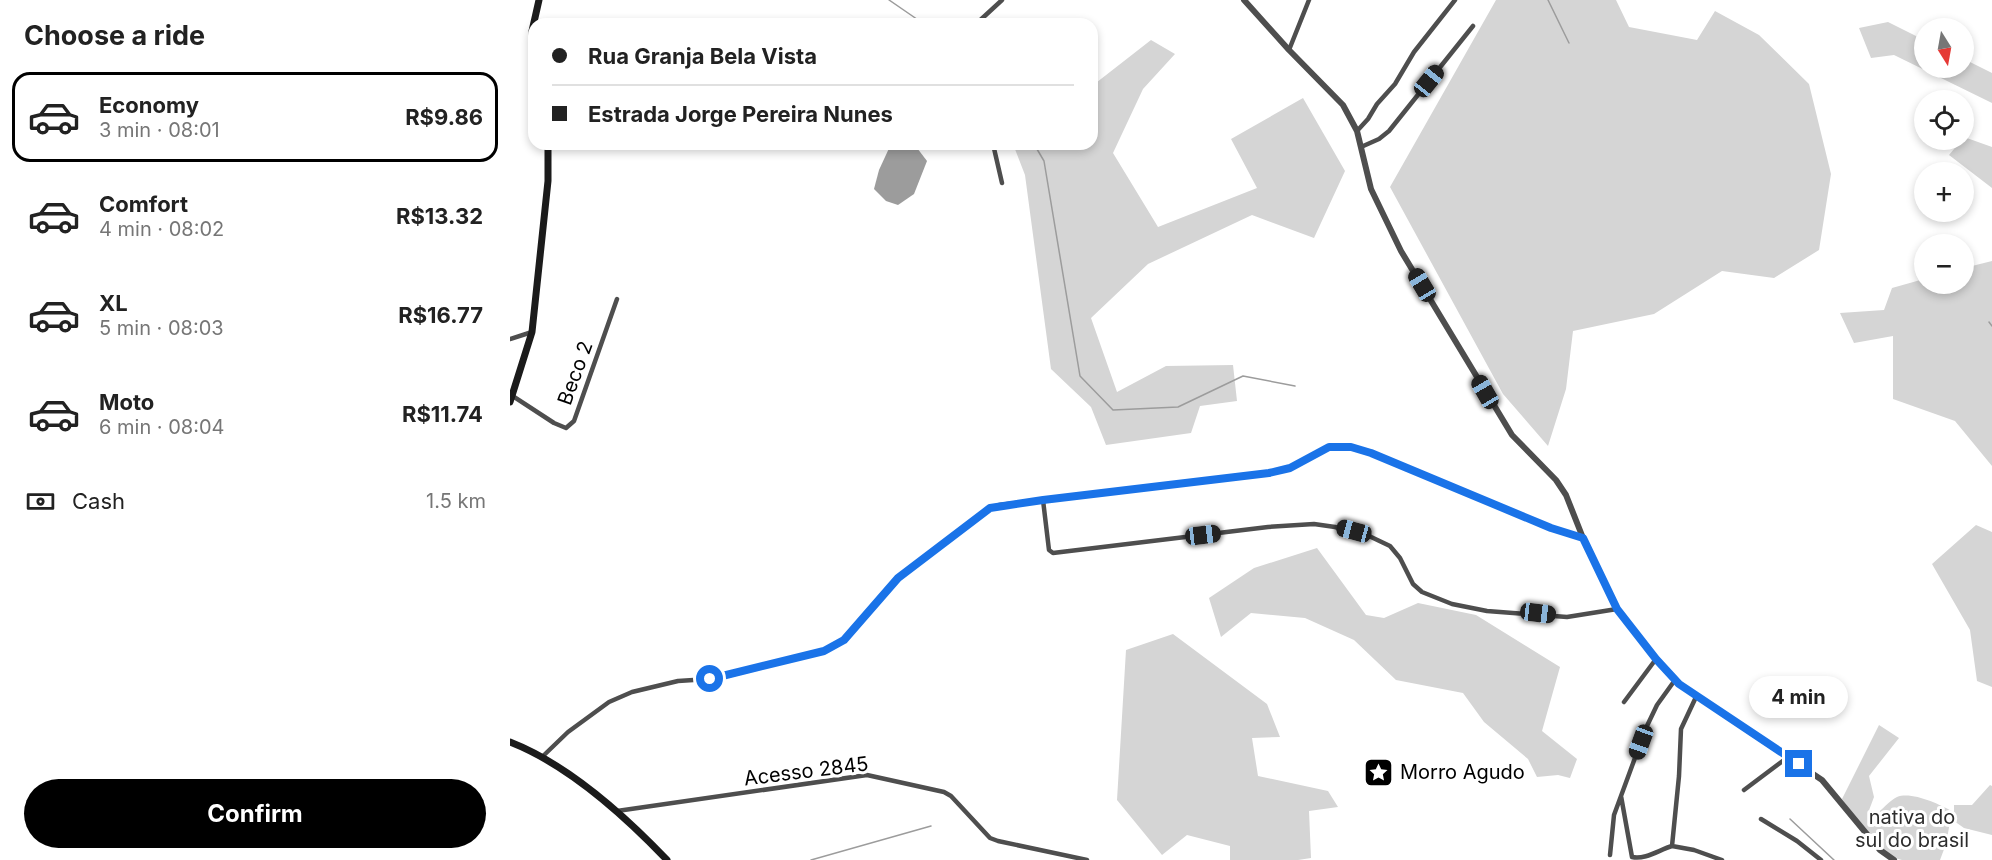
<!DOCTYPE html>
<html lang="en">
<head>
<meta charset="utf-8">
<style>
  :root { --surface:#fff; --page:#f2f2f2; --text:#222; --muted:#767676; --line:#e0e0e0; --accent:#000 }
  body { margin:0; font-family:Inter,sans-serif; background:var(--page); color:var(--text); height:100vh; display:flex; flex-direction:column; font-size:22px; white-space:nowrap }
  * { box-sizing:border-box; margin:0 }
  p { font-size:20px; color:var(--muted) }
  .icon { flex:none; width:33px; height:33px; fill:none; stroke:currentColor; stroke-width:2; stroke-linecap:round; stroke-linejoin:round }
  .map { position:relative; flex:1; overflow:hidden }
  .side { display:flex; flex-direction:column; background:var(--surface); width:510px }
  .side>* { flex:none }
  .banner { position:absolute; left:18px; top:18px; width:570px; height:132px; border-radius:18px; box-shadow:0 3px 9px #0003; display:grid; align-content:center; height:132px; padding:0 24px; background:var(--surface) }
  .needle { width:39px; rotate:169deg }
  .tools { position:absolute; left:1404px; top:18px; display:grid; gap:12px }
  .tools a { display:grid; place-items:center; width:60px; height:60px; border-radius:50%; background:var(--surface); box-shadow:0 3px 9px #0003; font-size:30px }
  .end { position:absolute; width:27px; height:27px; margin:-14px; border:8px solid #1a73e8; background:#fff; box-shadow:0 0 0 3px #fff }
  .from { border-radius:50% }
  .bubble { position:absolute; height:42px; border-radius:21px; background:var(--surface); box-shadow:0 3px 9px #0003; font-size:20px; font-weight:700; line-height:42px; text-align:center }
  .car { position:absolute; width:18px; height:36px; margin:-18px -9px; border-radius:8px; box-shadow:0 0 4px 2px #0007; background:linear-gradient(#222 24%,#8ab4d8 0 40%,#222 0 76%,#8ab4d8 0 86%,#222 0) }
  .banner b { display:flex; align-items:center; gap:21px; height:57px; font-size:22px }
  .banner b+b { border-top:2px solid var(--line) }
  .banner i { width:15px; height:15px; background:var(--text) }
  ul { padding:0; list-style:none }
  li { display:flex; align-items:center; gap:18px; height:90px; margin:0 12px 9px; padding:0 12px; border:3px solid transparent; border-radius:18px }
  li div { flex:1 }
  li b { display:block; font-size:22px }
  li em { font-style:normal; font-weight:700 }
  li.current { border-color:var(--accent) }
  li>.icon { width:54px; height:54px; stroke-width:1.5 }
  h2 { padding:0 24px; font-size:27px; line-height:72px }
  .pay { display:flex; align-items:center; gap:15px; height:66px; padding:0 24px; font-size:22px }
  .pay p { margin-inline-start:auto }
  .primary-button { display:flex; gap:12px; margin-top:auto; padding:12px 24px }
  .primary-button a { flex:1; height:69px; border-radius:36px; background:var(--accent); color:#fff; font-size:24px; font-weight:700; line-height:69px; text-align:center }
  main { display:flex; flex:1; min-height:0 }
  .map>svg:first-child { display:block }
</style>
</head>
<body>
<main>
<section class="side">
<h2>Choose a ride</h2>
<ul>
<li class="current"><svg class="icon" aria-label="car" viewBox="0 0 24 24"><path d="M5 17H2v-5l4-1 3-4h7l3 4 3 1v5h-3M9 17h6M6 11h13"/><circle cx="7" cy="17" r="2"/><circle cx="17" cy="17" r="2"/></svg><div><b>Economy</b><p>3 min · 08:01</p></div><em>R$9.86</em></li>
<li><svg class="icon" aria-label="car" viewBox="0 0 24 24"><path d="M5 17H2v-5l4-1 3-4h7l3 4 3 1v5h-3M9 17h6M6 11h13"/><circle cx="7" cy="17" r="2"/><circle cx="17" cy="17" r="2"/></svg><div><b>Comfort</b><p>4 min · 08:02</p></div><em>R$13.32</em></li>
<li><svg class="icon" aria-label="car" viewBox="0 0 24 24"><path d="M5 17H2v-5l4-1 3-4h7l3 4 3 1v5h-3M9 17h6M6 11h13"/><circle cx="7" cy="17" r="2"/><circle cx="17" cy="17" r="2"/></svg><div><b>XL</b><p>5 min · 08:03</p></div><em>R$16.77</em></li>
<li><svg class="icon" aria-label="car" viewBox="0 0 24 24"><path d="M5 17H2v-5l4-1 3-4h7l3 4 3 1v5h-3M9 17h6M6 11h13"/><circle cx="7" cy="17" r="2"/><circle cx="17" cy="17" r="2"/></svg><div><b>Moto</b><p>6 min · 08:04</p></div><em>R$11.74</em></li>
</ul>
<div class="pay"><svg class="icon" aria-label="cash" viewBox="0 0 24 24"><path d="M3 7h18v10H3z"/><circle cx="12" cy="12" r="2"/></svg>Cash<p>1.5 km</p></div>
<div class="primary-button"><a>Confirm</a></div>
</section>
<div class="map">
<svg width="1482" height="860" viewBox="0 0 1482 860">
  <rect width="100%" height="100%" fill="#fff"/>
  <path fill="#d5d5d5" d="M986,0H1106L1119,27L1187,40L1205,11L1249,35L1299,84L1321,174L1309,250L1264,278L1212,271L1144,314L1063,331L1056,389L1038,446L993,394L880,187Z
    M1378,22L1414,40V68H1454V59L1482,73V103L1384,55L1361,58L1349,28Z
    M641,40L665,54L633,89L603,153L648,227L747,188L721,139L793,98L835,171L804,238L742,215L638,264L581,318L607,392L656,366L723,365L727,401L690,406L681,433L596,445L581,407L541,369L515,175L503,144H582V86Z
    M1454,137L1482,147V188L1439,155Z
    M1482,261V466L1445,421L1383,399V336L1344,343L1330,313L1374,310L1382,288L1414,279V284H1454V268Z
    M1466,525L1482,532V687L1467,681L1460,630L1422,564Z
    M807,548L856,615L874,618L908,603L966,615L1050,667L1032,731L1067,759L1060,778L1048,775L1027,777L1018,759L974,722L953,693L886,680L844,640L795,618L741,613L711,637L699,598L744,568Z
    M663,634L757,704L770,737L742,738L748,776L818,791L828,807L799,811L801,858L788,860H720V846L677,835L652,855L607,800L616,650Z
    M1369,725L1389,738L1359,776L1364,797L1358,813L1365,815C1372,810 1380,800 1387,797C1401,791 1429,804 1442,811L1436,844L1430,860C1418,860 1403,860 1392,860C1368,856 1345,817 1332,799Z
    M1480,785L1482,786V835L1454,828L1444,821V805H1462Z"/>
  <path fill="#9c9c9c" d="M381,144H404L417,161L404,194L388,205L376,201L364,189L369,170Z"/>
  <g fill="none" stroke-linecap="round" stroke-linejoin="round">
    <path stroke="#9c9c9c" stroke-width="1.5" d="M379,0L414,24
      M1038,0L1059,43
      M524,144L534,161L570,376L603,410L668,407L733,376L785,386
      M1479,322L1482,326
      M1280,819L1324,860
      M301,860L421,826"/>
    <path stroke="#4e4e4e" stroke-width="4.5" d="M466,24L492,0
      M779,50L799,0
      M847,131L858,119L867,104L885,84L904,52L945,0
      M483,144L492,183
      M851,147L869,139L879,131L963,26
      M0,339L22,332
      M1,395L44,423L56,428L64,421L107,299
      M533,500L539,550L543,553L758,527L804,524L825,527L859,536L880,546L890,558L903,584L912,592L942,604L977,611L1057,617L1107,609
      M1114,702L1146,659
      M32,757L58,732L99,702L122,692L168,681L199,679L314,651L334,640L388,578L475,511L489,505L759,473C767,472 775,471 782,467C797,460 811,446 829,446C840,445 850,450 861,453L1041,528L1073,538
      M1234,790L1278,757
      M1111,796L1122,857C1135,860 1149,850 1162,846L1169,776L1171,729L1186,697
      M107,811L357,775L434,792L441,796L480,838L488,841L577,860
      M1251,819L1287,841L1311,860
      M1162,846L1184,850L1212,860
      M1100,855L1104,815L1111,796L1136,728L1147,705L1165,680"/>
    <path stroke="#4e4e4e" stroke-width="6" d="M734,0L779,50L833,105L847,131L861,189L891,251L1002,435L1046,480L1056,495L1073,538L1107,609L1146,659L1169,684L1312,780L1370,850L1384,860"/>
    <path stroke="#1b1b1b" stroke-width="7" d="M24,56L22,31L29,0
      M0,402L22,332L38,181V144
      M0,742C59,765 114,815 157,860"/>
  </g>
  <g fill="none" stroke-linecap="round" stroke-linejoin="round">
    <path stroke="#1a73e8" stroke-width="8" d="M200,679L314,651L334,640L388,578L480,508L533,500L759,473L780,468L819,447H841L861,453L1041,528L1073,538L1107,609L1146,659L1169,684L1289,764"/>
  </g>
  <defs>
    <symbol id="sight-square" viewBox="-11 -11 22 22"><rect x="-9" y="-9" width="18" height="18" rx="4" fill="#000" stroke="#fff"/><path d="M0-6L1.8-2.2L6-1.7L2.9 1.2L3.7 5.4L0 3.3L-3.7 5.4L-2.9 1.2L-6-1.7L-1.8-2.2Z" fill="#fff"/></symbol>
  </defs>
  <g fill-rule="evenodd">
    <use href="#sight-square" x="852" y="756" width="33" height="33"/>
  </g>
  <g text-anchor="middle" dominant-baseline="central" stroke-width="6" stroke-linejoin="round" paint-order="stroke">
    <g font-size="20" fill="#000" stroke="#fff">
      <text transform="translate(65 373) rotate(-70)">Beco 2</text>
      <text transform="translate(296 771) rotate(-7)">Acesso 2845</text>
    </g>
    <g font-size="20" fill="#000" stroke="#fff" text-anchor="start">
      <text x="890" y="772">Morro Agudo</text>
    </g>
    <g font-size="20" fill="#2c2c2c" stroke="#fff">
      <text x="1402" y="817">nativa do<tspan x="1402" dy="23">sul do brasil</tspan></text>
    </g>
  </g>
</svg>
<div class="tools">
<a><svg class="needle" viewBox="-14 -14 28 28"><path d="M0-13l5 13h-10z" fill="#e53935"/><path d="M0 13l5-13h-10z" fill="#767676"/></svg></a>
<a><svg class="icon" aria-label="locate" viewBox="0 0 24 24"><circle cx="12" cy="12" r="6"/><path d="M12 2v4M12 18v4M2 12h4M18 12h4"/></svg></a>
<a>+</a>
<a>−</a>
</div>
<i class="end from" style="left:200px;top:679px"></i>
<i class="end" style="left:1289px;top:764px"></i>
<div class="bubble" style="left:1239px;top:676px;width:99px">4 min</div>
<i class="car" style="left:919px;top:81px;rotate:39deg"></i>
<i class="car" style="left:912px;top:285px;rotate:329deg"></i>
<i class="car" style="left:975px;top:392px;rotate:330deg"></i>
<i class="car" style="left:844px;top:531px;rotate:285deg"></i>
<i class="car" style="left:693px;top:535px;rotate:83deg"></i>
<i class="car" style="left:1028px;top:613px;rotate:97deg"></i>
<i class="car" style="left:1131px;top:742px;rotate:200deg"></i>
<div class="banner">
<b><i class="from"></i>Rua Granja Bela Vista</b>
<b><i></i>Estrada Jorge Pereira Nunes</b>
</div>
</div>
</main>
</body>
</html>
